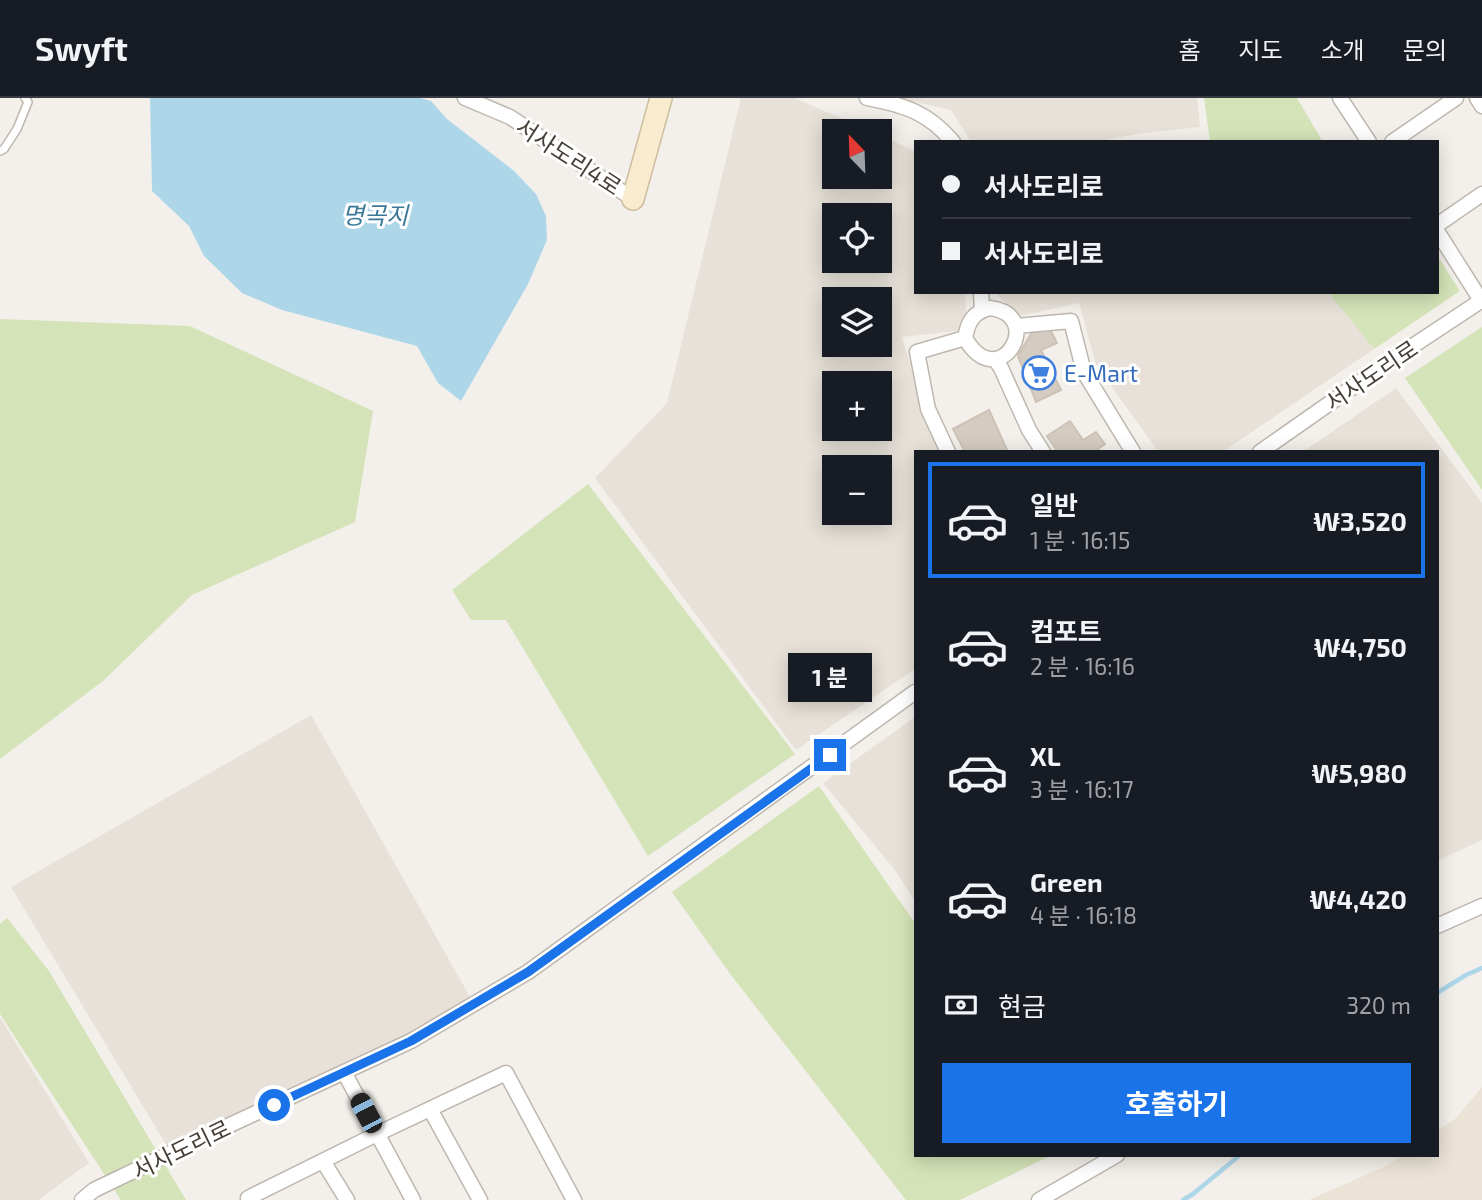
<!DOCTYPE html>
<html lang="ko">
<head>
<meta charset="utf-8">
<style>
  :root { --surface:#171b24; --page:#242831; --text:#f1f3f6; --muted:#9ea1a6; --line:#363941; --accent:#1a73e8 }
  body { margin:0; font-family:"Exo 2","Noto Sans KR",sans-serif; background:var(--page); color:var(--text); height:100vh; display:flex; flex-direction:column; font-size:26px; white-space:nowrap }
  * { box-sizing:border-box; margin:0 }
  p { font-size:23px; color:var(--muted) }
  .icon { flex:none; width:38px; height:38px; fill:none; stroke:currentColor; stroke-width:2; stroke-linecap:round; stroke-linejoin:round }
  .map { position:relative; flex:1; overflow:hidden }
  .panel { position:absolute; left:914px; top:352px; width:525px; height:707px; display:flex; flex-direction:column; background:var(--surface); border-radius:0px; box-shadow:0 4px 18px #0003 }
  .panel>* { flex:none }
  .guide { position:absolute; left:914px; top:42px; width:525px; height:154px; border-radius:0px; box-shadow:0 4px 18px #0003; display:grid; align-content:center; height:154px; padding:0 28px; background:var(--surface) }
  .needle { width:46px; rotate:337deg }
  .tools { position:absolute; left:822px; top:21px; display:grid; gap:14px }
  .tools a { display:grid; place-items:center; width:70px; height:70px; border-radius:0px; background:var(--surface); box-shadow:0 4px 18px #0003; font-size:35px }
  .end { position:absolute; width:32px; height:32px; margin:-16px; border:9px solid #1a73e8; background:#fff; box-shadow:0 0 0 4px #fff }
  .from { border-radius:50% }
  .bubble { position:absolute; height:49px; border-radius:0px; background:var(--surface); box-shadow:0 4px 18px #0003; font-size:23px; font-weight:700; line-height:49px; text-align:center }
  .car { position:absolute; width:21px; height:42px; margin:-21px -10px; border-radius:9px; box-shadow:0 0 5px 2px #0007; background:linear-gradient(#222 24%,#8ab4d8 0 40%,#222 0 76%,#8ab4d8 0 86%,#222 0) }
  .guide b { display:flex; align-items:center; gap:24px; height:66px; font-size:26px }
  .guide b+b { border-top:2px solid var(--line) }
  .guide i { width:18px; height:18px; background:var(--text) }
  ul { padding:12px 0 0; list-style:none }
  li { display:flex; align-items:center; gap:21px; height:116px; margin:0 14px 10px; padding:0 14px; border:4px solid transparent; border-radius:0px }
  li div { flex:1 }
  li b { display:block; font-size:26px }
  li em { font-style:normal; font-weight:700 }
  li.current { border-color:var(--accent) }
  li>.icon { width:63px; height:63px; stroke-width:1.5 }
  .pay { display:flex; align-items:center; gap:18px; height:77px; padding:0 28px; font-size:26px }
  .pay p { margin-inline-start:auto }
  .action { display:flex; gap:14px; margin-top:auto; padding:14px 28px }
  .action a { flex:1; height:80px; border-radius:0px; background:var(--accent); color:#fff; font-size:28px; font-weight:700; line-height:80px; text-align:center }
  header { display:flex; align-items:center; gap:42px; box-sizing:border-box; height:98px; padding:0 35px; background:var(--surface); border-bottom:2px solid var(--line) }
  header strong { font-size:33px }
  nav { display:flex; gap:38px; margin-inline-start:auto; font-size:24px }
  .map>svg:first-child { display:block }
</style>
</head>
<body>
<header>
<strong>Swyft</strong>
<nav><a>홈</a><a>지도</a><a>소개</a><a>문의</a></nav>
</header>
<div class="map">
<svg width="1482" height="1102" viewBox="0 0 1482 1102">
  <rect width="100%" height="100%" fill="#f3f0eb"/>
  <path fill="#e7e1d9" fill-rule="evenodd" d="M741,0H794L871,33H835V79H880V37L915,53V194H965L967,232L902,239L930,333L940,353L915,354V571L796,652L595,380L667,305ZM835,117H880V163H835ZM835,201H880V247H835ZM835,285H880V331H835ZM835,369H880V415H835Z
    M898,0H1197L1200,29L1144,35L1094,44H971L951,12Z
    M998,194H1329L1374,251L1224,353H1158L1096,267L1079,205L1020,218L998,198Z
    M1396,290L1482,405V742L1437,763V354L1304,353Z
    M311,617L474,906L171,1055L11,789Z
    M915,619V803L894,771L823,685Z
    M0,919L89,1065L38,1102H0Z"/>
  <path fill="#ebe3d6" d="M1482,989V1102H1309L1388,1067L1402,1057H1437V1033L1455,1021Z"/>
  <path fill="#d4e3b8" d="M1204,0H1297L1323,44H1210Z
    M1437,157L1460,193L1374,251L1328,194H1437Z
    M0,221L190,228L373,313L355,424L192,497L103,583L0,661Z
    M1482,229V392L1405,280Z
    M588,386L795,656L648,758L506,522H471L452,492Z
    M819,688L915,825V1057H1052L960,1102H906L731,877L672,794Z
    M7,820L49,873L186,1102H121L0,916V826Z"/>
  <path fill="#aed6e9" d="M150,0H420L431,3L447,21L513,72L536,96L546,118L547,142L528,186L461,303L438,285L417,248L282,212L242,195L204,158L189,128L152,93Z"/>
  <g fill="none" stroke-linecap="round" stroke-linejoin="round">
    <path stroke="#aed6e9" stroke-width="4.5" d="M1437,895L1466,877L1482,870
      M1183,1102L1193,1096L1240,1057"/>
  </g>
  <path fill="#d4cbc1" stroke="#cec2b5" stroke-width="2" d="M1050,231L1057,245L1041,252L1061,292L1036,304L1018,258L1032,234Z
    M989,312L1008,354H965L953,331Z
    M1070,323L1083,342L1096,334L1105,346L1094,354H1058L1047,338Z"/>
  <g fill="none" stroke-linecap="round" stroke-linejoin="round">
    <defs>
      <path id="lane" d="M0,53L4,51L17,31L28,4L25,0"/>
      <path id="street" d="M465,0L510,19L633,101
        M867,0C904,7 928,14 953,44
        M1340,0L1369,44
        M1477,0L1482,8
        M1392,44L1456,0
        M1437,127L1482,96
        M1437,133L1482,204
        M981,194L982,212
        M990,210C1047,217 999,299 965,240C968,224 973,214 990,210Z
        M1016,228L1071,223L1084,274L1133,354
        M995,261L1001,270L1029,332L1043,354
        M948,354L928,311L917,254L965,240
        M1260,354L1390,263L1482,202
        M1437,828L1482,808
        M344,974L413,1102
        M430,1011L480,1102
        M323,1063L347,1102
        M82,1102L94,1092L204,1039L411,943L528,874L915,594
        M249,1102L248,1100L377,1036L506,975L574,1102
        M1039,1102L1117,1057"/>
      <path id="secondary" d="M633,101L661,0"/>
    </defs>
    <use href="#lane" stroke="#beb7ae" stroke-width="10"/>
    <use href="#street" stroke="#beb7ae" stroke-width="17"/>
    <use href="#secondary" stroke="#cebd9f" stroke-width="24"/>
    <use href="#lane" stroke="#fff" stroke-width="7"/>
    <use href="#street" stroke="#fff" stroke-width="14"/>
    <use href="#secondary" stroke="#f9ebcf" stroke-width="21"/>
  </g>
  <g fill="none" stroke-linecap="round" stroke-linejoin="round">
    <path stroke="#1a73e8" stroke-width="9" d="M274,1007L411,943L528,874L830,657"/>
  </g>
  <defs>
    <symbol id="supermarket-ring" viewBox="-11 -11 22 22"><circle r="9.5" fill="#fff" stroke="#3f7fe0" stroke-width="1.5"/><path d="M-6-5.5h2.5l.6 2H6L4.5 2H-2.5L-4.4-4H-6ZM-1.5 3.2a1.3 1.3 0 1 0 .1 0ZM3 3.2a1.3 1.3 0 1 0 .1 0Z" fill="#3f7fe0"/></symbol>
  </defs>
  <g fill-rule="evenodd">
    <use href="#supermarket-ring" x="1020" y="256" width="38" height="38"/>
  </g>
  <g text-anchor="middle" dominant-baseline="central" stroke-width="6" stroke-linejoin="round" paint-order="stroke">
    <g font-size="23" fill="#474039" stroke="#fff">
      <text transform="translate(569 58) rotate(33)">서사도리4로</text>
      <text transform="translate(1371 277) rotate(-34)">서사도리로</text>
      <text transform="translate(181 1051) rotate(-26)">서사도리로</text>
    </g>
    <g font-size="23" fill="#366cbe" stroke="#fff" text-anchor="start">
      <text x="1064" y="275">E-Mart</text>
    </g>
    <g font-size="24" font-style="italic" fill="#3a7898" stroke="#fff">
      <text x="375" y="116">명곡지</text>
    </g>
  </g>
</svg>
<div class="tools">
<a><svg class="needle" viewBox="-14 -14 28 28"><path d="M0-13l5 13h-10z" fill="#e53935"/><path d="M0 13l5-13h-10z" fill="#9ea1a6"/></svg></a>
<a><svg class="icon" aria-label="locate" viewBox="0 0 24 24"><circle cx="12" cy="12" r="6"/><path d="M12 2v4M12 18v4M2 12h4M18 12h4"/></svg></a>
<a><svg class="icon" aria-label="layers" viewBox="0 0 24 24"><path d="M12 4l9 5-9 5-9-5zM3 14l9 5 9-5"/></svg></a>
<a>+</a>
<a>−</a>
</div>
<i class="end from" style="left:274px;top:1007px"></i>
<i class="end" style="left:830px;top:657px"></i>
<div class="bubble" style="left:788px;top:555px;width:84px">1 분</div>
<i class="car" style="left:366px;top:1015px;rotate:332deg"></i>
<div class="guide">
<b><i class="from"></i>서사도리로</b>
<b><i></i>서사도리로</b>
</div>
<section class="panel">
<ul>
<li class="current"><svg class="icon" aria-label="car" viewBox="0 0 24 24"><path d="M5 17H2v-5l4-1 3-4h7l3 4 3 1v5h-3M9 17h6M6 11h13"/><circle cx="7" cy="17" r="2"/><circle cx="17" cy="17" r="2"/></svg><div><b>일반</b><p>1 분 · 16:15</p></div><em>₩3,520</em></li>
<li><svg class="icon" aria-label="car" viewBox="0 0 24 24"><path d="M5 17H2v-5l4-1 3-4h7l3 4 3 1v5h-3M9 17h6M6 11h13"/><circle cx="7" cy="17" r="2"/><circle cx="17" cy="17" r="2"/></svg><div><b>컴포트</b><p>2 분 · 16:16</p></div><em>₩4,750</em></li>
<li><svg class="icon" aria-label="car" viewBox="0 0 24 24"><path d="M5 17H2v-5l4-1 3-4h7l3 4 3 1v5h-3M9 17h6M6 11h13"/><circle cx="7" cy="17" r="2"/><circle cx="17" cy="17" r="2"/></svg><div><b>XL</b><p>3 분 · 16:17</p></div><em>₩5,980</em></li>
<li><svg class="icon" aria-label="car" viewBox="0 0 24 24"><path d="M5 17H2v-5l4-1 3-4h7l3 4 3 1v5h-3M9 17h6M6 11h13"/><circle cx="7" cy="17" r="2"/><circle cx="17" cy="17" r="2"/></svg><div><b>Green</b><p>4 분 · 16:18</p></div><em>₩4,420</em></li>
</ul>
<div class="pay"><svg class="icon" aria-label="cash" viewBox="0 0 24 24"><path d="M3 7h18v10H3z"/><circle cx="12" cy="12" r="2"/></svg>현금<p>320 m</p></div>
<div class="action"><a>호출하기</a></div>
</section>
</div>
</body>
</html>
